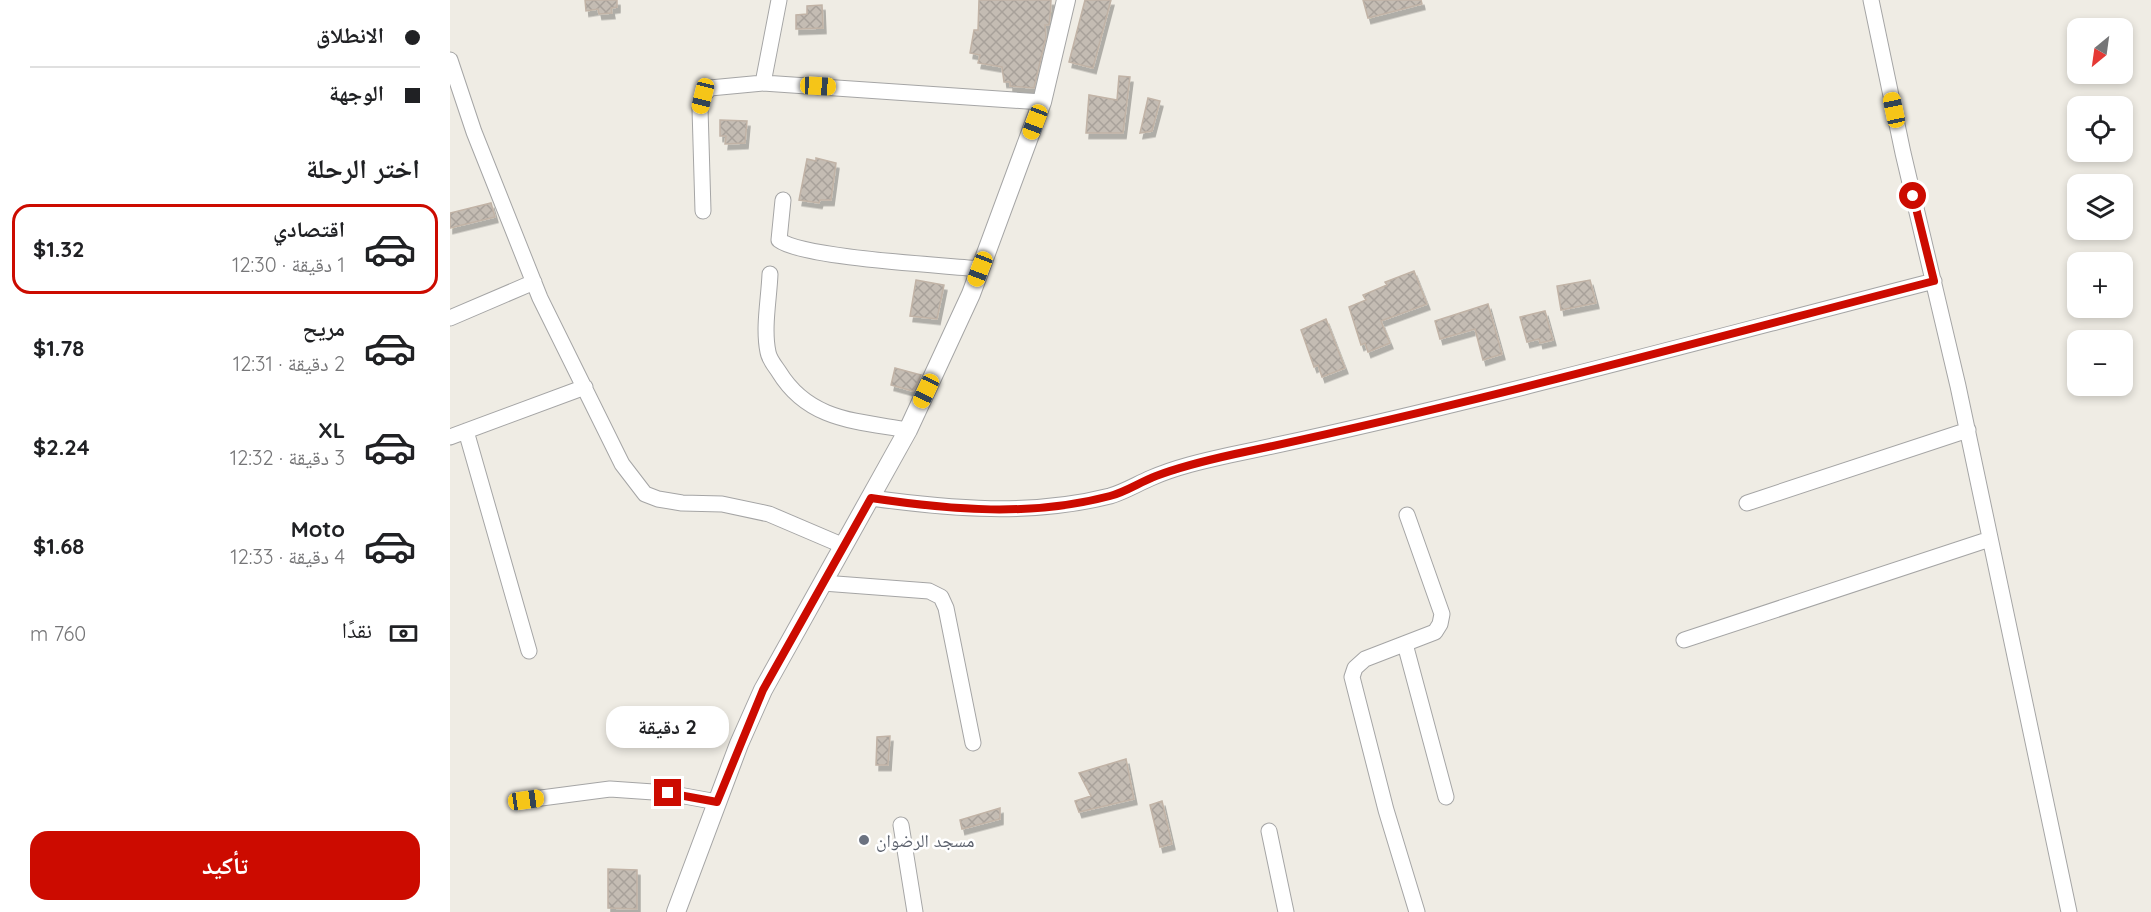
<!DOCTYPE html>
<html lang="ar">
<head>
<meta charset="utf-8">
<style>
  :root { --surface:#fff; --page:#f6f6f6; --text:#202124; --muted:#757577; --line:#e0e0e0; --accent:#cc0b00 }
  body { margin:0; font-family:Quicksand,"Noto Naskh Arabic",sans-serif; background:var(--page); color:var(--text); direction:rtl; height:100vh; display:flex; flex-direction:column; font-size:22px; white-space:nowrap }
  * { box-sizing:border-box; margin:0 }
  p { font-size:20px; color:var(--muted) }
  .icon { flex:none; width:33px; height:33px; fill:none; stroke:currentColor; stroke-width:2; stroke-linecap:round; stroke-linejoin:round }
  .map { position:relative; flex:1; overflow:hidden; direction:ltr }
  .drawer { display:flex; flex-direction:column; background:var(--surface); width:450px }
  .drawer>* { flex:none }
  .hud { display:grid; align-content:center; height:132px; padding:0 30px; background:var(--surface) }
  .needle { width:39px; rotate:209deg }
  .fabs { position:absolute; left:1617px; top:18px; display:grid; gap:12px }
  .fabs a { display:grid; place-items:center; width:66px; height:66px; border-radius:12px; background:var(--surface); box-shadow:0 3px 9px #0003; font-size:30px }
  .end { position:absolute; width:27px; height:27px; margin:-14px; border:8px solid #cc0b00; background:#fff; box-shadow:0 0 0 3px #fff }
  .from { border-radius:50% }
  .bubble { position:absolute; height:42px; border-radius:18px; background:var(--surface); box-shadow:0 3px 9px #0003; font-size:20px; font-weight:700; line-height:42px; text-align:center; direction:rtl }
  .car { position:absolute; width:18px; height:36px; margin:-18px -9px; border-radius:8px; box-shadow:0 0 4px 2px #0007; background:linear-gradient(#f5c518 24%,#345 0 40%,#f5c518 0 76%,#345 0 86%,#f5c518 0) }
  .hud b { display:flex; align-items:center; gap:21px; height:57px; font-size:22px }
  .hud b+b { border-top:2px solid var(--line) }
  .hud i { width:15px; height:15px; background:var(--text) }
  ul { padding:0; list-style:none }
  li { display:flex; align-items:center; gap:18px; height:90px; margin:0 12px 9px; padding:0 18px; border:3px solid transparent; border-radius:18px }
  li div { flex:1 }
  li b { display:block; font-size:22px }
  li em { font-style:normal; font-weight:700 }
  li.current { border-color:var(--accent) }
  li>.icon { width:54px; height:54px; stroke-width:1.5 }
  h2 { padding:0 30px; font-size:27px; line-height:72px }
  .pay { display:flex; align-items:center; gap:15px; height:66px; padding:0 30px; font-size:22px }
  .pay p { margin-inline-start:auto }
  .action { display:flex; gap:12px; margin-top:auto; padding:12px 30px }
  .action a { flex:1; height:69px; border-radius:18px; background:var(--accent); color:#fff; font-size:24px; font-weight:700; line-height:69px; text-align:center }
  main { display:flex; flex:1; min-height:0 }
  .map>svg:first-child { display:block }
</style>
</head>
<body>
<main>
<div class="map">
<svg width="1701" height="912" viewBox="0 0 1701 912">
  <defs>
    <pattern id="building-cross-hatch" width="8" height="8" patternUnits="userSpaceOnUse" patternTransform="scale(1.5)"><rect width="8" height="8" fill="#c4bcb3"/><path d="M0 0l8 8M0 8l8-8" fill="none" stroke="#a8a19a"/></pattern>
    <filter id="shadow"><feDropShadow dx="3" dy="5.5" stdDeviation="0" flood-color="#0004"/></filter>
  </defs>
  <rect width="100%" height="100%" fill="#efece4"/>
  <path fill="url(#building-cross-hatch)" stroke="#c1b3a6" stroke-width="1.5" filter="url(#shadow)" d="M135,0H167V7L161,8L162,13L149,14L148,9L136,11Z
    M529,0H601L600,17L599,25H595L596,37L584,88L560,86V82H554L552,67L528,63L530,55L520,53L524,30H528Z
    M635,0H661L643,68L619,62Z
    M913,0H971L972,4L918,18Z
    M372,5L373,28L346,29V15L357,14V6Z
    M669,76L680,77L673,133H636L639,95L667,100Z
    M698,98L710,101L702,131L690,133Z
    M270,120L297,121L295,143L275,144L276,136H270Z
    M366,158L386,163L381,200H370L369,203L349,200L357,159L366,161Z
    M41,203L45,217L0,228V213Z
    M964,271L977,304L931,321L940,343L918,352L915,343L911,345L899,307L916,300L913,295L937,285L935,282Z
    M466,280L494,285L487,319L460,316Z
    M1140,280L1146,303L1111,310L1107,286Z
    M1038,304L1052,354L1033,360L1025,329L990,339L985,321Z
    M1095,311L1103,340L1090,343L1089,339L1077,342L1070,317Z
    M876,319L895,368L872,377L868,365L864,367L851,330Z
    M445,368L471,375L463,391L441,385Z
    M440,736L438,765H426L427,737Z
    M676,759L684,799L629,812L625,801L641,796L629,773Z
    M712,801L722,844L710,847L700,805Z
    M550,808V819L512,829L510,820Z
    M158,869L187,870V909L158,908Z"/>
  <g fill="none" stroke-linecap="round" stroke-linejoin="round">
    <defs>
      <path id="minor" d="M1421,0L1453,153L1508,386L1619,912
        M0,60L24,132L90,298L172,464L195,494L208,499L232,503L272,504L319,514L394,546
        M313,83L329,0
        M333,200L329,240C353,258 492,265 530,269
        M253,211L250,108L253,96L260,88L313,83L592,102
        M320,274C319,299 313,328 318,352C319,359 325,366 329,372C359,421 407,421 458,430
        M0,318L84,282
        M16,431L79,651
        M0,437L135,387
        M421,498C501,509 581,516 660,496C674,492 687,484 701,478C726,467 753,461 780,455C1016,406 1250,341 1484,281
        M1297,503L1518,430
        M957,515L992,614L990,624L985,632L915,659L905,668L902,677L936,810L967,912
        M373,583L479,591L491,597L496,608L523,743
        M1234,640L1540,539
        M955,644L996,797
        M76,800L160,789L218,793L267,802
        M451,825L465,912
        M819,831L836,912"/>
      <path id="tertiary" d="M226,912L289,744L313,690L458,430L521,294L592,102L616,0"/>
    </defs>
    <use href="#minor" stroke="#a5a5a5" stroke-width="17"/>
    <use href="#tertiary" stroke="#a5a5a5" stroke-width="20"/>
    <use href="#minor" stroke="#fff" stroke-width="15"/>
    <use href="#tertiary" stroke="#fff" stroke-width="18"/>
  </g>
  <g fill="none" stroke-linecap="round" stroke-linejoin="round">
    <path stroke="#cc0b00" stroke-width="8" d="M218,793L267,802L313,690L421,498C501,510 581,517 660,496C676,492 690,482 706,476C732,466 758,460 785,454C1020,405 1252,341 1484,281L1463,196"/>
  </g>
  <circle fill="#6b7280" stroke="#fff" stroke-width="2" cx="414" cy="840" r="6"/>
  <g text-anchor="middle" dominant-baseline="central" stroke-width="5" stroke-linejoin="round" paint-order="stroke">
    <g font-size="18" fill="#5b616d" stroke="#fff" text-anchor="start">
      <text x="426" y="840">مسجد الرضوان</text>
    </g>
  </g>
</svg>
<div class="fabs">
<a><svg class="needle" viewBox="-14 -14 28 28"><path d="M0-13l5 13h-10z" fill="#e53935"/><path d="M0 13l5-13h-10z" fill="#757577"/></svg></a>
<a><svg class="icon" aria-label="locate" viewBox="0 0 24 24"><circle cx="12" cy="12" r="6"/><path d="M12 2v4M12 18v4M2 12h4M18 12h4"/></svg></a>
<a><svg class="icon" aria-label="layers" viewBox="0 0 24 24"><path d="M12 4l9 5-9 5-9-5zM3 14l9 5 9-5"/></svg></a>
<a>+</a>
<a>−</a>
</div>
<i class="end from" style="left:1463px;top:196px"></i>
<i class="end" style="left:218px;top:793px"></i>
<div class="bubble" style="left:156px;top:706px;width:123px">2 دقيقة</div>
<i class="car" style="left:368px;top:86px;rotate:93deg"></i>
<i class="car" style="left:253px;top:96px;rotate:194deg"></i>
<i class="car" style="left:1444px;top:110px;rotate:348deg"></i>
<i class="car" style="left:585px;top:122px;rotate:201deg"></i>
<i class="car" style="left:530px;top:269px;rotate:201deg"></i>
<i class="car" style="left:476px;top:391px;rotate:205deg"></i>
<i class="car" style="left:76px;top:800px;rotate:82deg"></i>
</div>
<section class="drawer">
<div class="hud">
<b><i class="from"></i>الانطلاق</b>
<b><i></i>الوجهة</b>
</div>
<h2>اختر الرحلة</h2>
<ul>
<li class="current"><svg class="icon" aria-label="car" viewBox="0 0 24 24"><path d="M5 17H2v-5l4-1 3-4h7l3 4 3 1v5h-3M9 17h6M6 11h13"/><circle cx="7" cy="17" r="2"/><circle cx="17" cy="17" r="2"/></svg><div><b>اقتصادي</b><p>1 دقيقة · 12:30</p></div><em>$1.32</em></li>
<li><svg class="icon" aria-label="car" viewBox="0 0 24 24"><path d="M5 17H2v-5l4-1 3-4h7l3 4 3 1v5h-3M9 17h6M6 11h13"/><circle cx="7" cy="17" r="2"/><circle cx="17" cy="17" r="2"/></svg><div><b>مريح</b><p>2 دقيقة · 12:31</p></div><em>$1.78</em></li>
<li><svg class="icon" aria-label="car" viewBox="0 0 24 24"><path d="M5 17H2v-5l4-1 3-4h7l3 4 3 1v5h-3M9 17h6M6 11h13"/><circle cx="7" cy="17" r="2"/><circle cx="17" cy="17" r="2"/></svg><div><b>XL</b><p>3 دقيقة · 12:32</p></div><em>$2.24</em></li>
<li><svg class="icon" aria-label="car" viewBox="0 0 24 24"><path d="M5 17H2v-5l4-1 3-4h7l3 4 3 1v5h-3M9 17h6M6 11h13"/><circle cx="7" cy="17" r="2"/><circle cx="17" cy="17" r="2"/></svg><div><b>Moto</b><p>4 دقيقة · 12:33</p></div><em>$1.68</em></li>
</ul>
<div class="pay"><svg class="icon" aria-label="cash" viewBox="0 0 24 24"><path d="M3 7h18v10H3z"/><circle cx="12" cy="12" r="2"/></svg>نقدًا<p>760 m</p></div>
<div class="action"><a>تأكيد</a></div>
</section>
</main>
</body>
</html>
